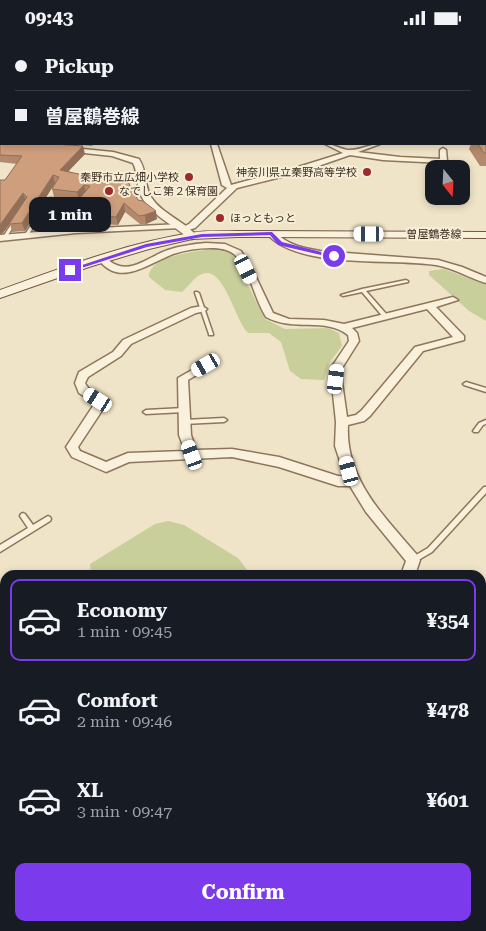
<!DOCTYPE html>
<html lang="en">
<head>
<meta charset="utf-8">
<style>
  :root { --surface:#171b24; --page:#20242c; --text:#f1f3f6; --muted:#9ea1a6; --line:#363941; --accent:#7c3aed }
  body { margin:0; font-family:"Roboto Serif","Noto Sans JP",serif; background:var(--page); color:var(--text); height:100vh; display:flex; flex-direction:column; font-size:19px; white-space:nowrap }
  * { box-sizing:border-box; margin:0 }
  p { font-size:16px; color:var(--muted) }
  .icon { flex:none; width:28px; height:28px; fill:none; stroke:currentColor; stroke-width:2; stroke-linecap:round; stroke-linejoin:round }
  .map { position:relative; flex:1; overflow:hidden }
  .side { position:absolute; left:0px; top:535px; width:486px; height:361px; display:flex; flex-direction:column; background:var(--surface); border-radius:15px 15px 0 0; box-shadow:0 2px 8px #0003 }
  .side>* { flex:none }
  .guide { position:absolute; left:0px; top:0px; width:486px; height:110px; box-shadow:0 2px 8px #0003; display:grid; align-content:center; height:110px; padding:0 15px; background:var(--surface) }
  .needle { width:32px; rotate:162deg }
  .controls { position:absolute; left:425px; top:125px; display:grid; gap:10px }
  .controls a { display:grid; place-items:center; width:45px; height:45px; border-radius:10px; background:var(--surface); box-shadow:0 2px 8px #0003; font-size:25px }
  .end { position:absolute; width:22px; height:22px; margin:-11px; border:6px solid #7c3aed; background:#fff; box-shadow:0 0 0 2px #fff }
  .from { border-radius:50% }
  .bubble { position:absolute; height:35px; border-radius:10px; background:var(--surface); box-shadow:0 2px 8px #0003; font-size:16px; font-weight:700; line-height:35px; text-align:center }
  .car { position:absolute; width:15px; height:30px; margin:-15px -8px; border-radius:6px; box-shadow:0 0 4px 1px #0007; background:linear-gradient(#fff 24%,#345 0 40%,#fff 0 76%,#345 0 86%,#fff 0) }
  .guide b { display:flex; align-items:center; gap:18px; height:48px; font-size:19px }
  .guide b+b { border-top:1px solid var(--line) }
  .guide i { width:12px; height:12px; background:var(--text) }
  ul { padding:9px 0 0; list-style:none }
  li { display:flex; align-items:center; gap:15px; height:82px; margin:0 10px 8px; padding:0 5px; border:2px solid transparent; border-radius:10px }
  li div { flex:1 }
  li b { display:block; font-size:19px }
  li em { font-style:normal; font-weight:700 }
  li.selected { border-color:var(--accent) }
  li>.icon { width:45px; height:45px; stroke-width:1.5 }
  .primary-button { display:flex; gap:10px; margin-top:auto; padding:10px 15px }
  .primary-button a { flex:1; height:58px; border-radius:10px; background:var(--accent); color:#fff; font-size:20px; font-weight:700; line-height:58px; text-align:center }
  .status { display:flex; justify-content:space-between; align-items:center; height:35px; padding:0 25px; background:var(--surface); direction:ltr }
  .status svg { height:14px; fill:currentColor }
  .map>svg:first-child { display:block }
</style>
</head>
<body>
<div class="status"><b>09:43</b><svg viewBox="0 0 49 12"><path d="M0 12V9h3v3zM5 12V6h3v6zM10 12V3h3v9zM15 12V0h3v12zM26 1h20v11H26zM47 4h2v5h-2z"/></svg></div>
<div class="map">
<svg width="486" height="896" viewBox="0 0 486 896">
  <rect width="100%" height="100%" fill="#f0e4c8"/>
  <path fill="#e6deb5" d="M0,0H486V28L485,1H1L0,23Z"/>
  <path fill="#c9cf9b" d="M212,214L232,218L265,284L285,294L328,293L339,298L342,311L329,328L324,345L301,344L290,336L281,307L269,298H248C235,286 224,230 202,239C195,241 188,252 182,257L165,255L149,242C149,220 195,217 212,214Z
    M444,234L486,250V286L469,276L429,240V236Z
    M168,486L184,490L238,523L248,536L247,540H91L90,529L155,489Z
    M90,891H294L293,896H93Z"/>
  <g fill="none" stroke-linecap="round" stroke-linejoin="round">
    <defs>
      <path id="service" d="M65,183L68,184L55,199H53V197Z
        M35,184L38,185L27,202H25L24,201Z
        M14,185L17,186L6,203H4L3,202Z
        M406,245L408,246V247L366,256L388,281V283H384L362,257L343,261L341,260L362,254Z
        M195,257H197L199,258L213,299V300H209V299L195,258Z
        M466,347L486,353V357L464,350L463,349Z
        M184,373L187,375L184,377L146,379L143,377L146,375Z
        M224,383L227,385L224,387L184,389L181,387L184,385Z
        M486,385V389L483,390L478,397H474L473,396L479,388Z
        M484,452H486V458L432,517L415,527L413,528L411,527L410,525L411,523L428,513Z
        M23,478L25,479L33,490L48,481L50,482L51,484L50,486L0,517V510L28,493L20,481L21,479Z"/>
      <path id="minor" d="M133,0H137V1H133Z
        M485,26H486V30H485Z
        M0,29H1V33H0Z
        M485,73H486L485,78Z
        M211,109H217L231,150L295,133L343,118L325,109C334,109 340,114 348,115C358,116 370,109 380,109L358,117L400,122L440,124V115L443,113L446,115L447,126L443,128L383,125L350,120L301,137L237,153L195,193L185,196L181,193L76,198L0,206V200L76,194L181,189L185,191L189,189L227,153L222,150Z
        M269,197H275C288,210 302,213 320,216L438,225L462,232L486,242V248C469,243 454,233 436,230C390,223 302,234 269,201Z
        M206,208L225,209L241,216L254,238L273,278L289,284L324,285L344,289L453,262L458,265L436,272L464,301V305L423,316L370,381L364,386L348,390C345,445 385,482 418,521L420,525L415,540H401L406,526L366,477L350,451H338L279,432L232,422L129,427L106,437L72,422L66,412L93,371V367L79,358L75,348L79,337L113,317L123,305L191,273L202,271L207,274L205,276L196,278L131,309L121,321L88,342L85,348C90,359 102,358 105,371L78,412L80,416L106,427L128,418L185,416L179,400L178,343L206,327L211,330L210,332L188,345L191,400L196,415L232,414L279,422L338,441H345L335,411L336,387L331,340L333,330L349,306L348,300C326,282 293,297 266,282C254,263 251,237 235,220C229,214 219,213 211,213C198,213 185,215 173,219C147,229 120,253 98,224L105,222C127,244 145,223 168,215C180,211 193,209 206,208ZM427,274L453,302L415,312L362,375L356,380L347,382L342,347V333L359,306L357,298L352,293Z
        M5,584V599L0,601V586Z
        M427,891H448L450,896H429Z"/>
      <path id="tertiary" d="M63,112L113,117L139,124C147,136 144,150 151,162C162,179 184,186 197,201L192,204L188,203C173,189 148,179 140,158C136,148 138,137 133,128L112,121L66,116L62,114Z"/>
      <path id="secondary" d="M237,196L486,197V203L237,202L192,204L149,214L92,231L0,263V255C62,233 126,208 191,198C206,195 222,196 237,196Z"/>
    </defs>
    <use href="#service" stroke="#8d765c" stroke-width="3"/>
    <use href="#minor" stroke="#8d765c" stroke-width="3"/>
    <use href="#tertiary" stroke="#8d765c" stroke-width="3"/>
    <use href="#secondary" stroke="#6f573f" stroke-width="2"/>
    <use href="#service" fill="#faf1dc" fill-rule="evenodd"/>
    <use href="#minor" fill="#faf1dc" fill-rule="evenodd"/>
    <use href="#tertiary" fill="#faf1dc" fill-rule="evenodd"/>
    <use href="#secondary" fill="#faf1dc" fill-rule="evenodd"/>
  </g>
  <path fill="#b2896c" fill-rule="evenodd" d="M486,101V131H480L469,114L471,109H485Z
    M0,104L85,119L68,136L138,165L157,184L146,189H140L125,177L118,190L84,188L83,190L63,193L61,185L53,194L33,195L32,189L54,162L52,154L55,148L25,196L12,197L10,189L3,198L0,199V145H5L17,129L0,127ZM60,163L78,165L74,169Z
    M69,109H94L92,111Z"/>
  <path fill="#916f58" d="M1,70V96L0,98V71Z
    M83,111L85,119L62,143L60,135Z
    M53,140L55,148L25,196L22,188Z
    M84,150L86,158L79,165L77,157Z
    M23,158L26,166L3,198L0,199V190Z
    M73,164L74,170L83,180L84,188L83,190L63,193L61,185L53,194L52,188Z
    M124,168L125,177L118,190L116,182Z
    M156,176L157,184L146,189L145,180Z"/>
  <path fill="#cf9f7d" stroke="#916f58" d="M0,40H1V70L0,71Z
    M485,101H486V118H484L478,109H485Z
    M0,104H1V109H54L83,111L60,135L107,145L126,143L138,165L143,166L156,176L145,180L139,181L124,168L116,182L83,180L81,182L61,185L90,151L84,150L77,157L52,154L59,142L53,140L22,188L9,189L27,162L23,158L0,190V145H5L22,121L0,120Z
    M49,162L73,164L52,188L32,189Z"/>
  <path fill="#7c3aed" d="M272,197L282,207L337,221L334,223L278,210L270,200L202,202L147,212L72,236L67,235L146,209L202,199Z"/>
  <g fill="#9e2a2b" stroke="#f7eed8" stroke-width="2">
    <circle cx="367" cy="137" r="5"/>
    <circle cx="189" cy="142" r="5"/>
    <circle cx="109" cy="156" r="5"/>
    <circle cx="220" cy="183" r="5"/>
  </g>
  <g text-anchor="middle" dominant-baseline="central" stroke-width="4" stroke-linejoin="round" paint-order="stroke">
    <g font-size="11" fill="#3d2e20" stroke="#f7eed8" text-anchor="end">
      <text x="357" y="137">神奈川県立秦野高等学校</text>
      <text x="179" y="142">秦野市立広畑小学校</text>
      <text x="119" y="156" text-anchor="start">なでしこ第２保育園</text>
      <text x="230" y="183" text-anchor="start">ほっともっと</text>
    </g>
    <g font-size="11" fill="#3d2e20" stroke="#f7eed8">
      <text x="434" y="199">曽屋鶴巻線</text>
    </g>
  </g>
</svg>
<div class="controls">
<a><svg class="needle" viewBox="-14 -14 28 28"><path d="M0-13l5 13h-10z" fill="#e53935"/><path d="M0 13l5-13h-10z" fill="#9ea1a6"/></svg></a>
</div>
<i class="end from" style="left:334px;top:221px"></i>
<i class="end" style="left:70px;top:235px"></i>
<div class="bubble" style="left:29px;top:162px;width:82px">1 min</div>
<i class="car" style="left:369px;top:199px;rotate:270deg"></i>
<i class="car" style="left:246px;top:234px;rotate:154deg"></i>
<i class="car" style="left:206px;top:330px;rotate:240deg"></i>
<i class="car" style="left:336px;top:344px;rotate:7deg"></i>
<i class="car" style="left:98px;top:365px;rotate:302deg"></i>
<i class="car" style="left:192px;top:420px;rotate:340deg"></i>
<i class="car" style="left:349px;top:436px;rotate:345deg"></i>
<div class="guide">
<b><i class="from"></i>Pickup</b>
<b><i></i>曽屋鶴巻線</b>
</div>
<section class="side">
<ul>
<li class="selected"><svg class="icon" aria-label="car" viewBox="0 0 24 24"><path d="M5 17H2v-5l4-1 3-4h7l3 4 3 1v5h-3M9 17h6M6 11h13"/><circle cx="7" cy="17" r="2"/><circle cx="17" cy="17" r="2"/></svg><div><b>Economy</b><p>1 min · 09:45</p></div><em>¥354</em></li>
<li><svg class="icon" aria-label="car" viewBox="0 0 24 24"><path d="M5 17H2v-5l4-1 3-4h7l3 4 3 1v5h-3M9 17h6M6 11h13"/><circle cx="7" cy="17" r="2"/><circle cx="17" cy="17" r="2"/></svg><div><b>Comfort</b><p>2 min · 09:46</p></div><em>¥478</em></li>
<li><svg class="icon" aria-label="car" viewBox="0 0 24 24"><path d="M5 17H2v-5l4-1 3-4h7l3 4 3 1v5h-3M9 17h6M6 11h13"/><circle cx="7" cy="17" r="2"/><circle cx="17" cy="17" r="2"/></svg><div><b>XL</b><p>3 min · 09:47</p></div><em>¥601</em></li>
</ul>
<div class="primary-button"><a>Confirm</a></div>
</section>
</div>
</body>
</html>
